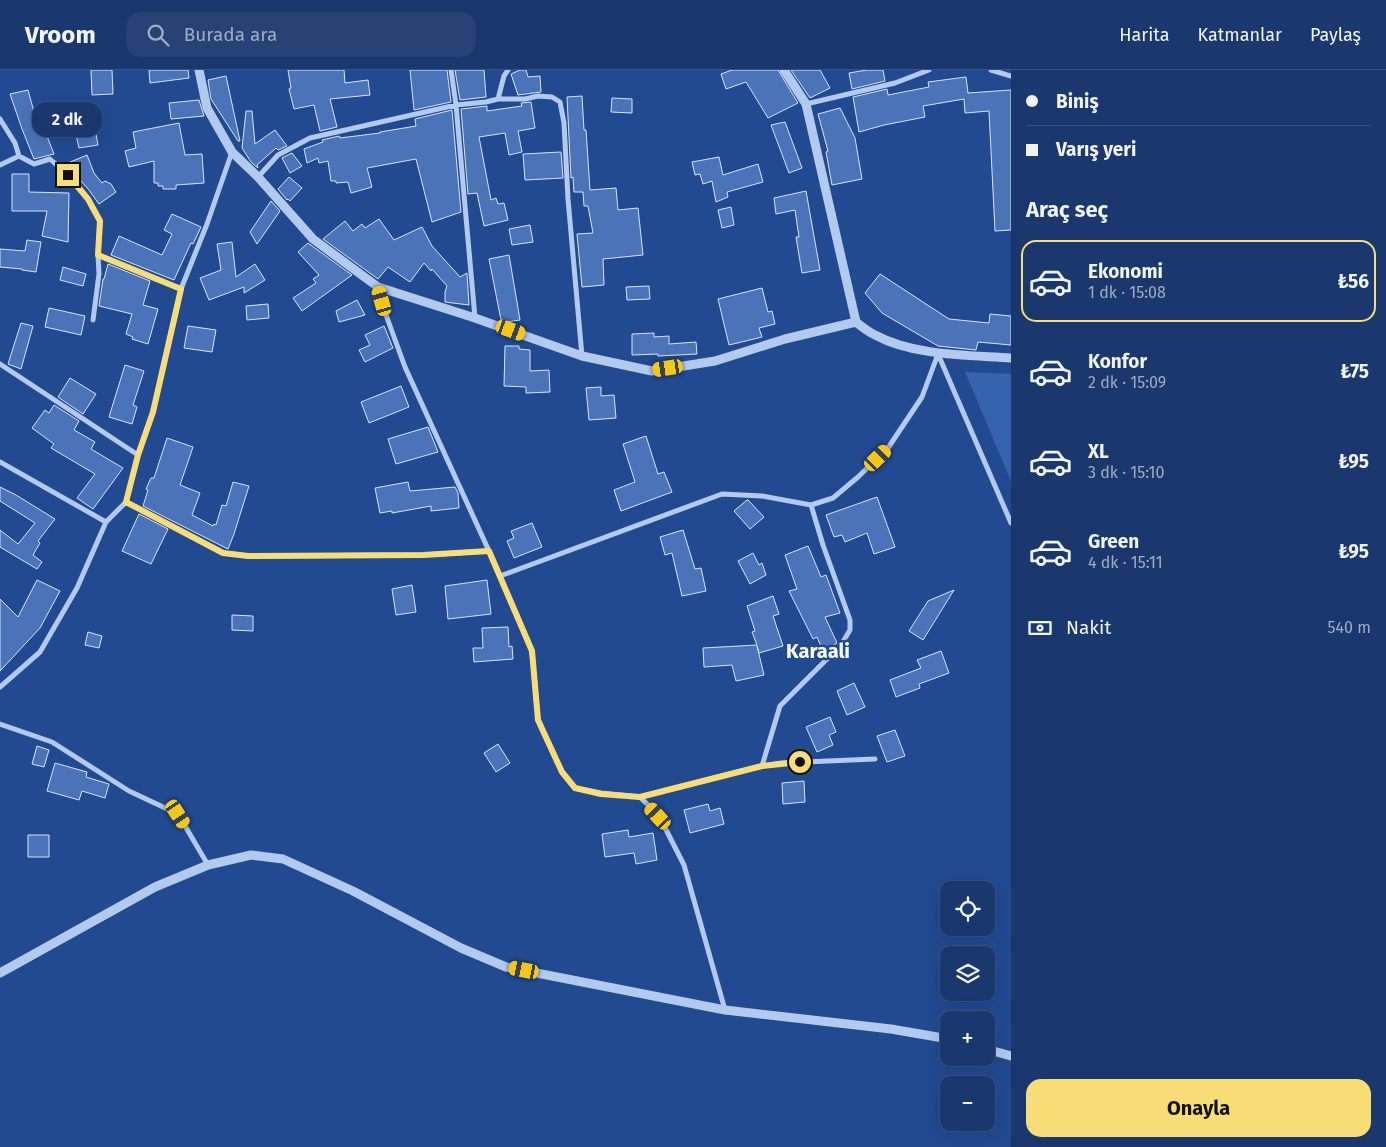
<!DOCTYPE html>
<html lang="tr">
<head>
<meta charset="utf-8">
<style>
  :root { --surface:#1a386d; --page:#274375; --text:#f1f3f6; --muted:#9facc2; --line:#385280; --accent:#f8dc76 }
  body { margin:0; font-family:"Fira Sans",sans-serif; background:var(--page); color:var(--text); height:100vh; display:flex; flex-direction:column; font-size:19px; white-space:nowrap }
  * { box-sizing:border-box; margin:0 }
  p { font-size:16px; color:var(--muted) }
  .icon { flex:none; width:28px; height:28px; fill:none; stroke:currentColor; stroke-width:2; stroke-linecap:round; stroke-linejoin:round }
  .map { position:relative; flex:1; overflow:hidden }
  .panel { display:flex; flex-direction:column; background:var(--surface); width:375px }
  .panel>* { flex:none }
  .top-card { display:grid; align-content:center; height:110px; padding:0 15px; background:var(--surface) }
  .buttons { position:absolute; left:940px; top:811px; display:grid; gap:10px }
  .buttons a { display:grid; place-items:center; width:55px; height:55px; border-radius:10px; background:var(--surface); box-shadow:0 5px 20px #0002,0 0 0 1px var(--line); font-size:25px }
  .end { position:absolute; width:22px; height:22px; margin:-11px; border:6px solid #f8dc76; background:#111; box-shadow:0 0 0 2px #111 }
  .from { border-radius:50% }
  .bubble { position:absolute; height:35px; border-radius:15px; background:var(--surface); box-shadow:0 5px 20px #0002,0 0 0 1px var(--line); font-size:16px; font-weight:700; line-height:35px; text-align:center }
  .car { position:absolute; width:15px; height:30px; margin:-15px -8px; border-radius:6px; box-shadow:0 0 4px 1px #0007; background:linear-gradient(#f5c518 24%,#345 0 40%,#f5c518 0 76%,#345 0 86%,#f5c518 0) }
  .top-card b { display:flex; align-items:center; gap:18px; height:48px; font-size:19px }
  .top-card b+b { border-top:1px solid var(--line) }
  .top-card i { width:12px; height:12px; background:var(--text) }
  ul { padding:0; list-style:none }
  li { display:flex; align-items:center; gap:15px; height:82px; margin:0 10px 8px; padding:0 5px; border:2px solid transparent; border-radius:15px }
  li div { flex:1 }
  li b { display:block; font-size:19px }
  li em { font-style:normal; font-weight:700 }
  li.on { border-color:var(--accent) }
  li>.icon { width:45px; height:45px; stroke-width:1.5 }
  h2 { padding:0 15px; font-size:22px; line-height:60px }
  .pay { display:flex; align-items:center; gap:12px; height:55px; padding:0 15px; font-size:19px }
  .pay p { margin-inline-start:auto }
  .button { display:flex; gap:10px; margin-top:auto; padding:10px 15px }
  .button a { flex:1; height:58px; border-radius:15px; background:var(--accent); color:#111; font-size:20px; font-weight:700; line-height:58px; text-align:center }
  header { display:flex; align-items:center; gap:30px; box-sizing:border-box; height:70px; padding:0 25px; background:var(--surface); border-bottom:1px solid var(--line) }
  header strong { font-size:24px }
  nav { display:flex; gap:28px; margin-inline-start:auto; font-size:18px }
  .search { width:350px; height:45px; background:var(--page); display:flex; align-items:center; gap:12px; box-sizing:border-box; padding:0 18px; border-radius:15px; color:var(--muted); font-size:19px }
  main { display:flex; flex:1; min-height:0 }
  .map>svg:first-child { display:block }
</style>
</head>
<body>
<header>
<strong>Vroom</strong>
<div class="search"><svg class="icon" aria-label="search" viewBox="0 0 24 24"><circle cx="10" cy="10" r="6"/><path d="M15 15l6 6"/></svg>Burada ara</div>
<nav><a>Harita</a><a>Katmanlar</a><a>Paylaş</a></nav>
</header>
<main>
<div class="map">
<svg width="1011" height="1077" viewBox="0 0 1011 1077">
  <rect width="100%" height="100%" fill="#224a91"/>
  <path fill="#3663ae" d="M965,302L1011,304V411Z"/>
  <path fill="#4b73b8" stroke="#d9e5f9" d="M91,0H112L113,24L92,25Z
    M149,0H188L189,8L150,13Z
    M288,0H344L345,13L368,10L370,25L330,29L337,57L320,61L314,35L294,39L289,19L291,18Z
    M410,0H447L451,32L414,40Z
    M455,0H484L486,27L460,30Z
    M520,0H526L528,7L540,6L541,22L518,25L511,4Z
    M732,0H778L798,33L768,48L746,12L726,19L721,4Z
    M791,0H820L830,18L810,28Z
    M867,0H883L885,11L852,19L849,3Z
    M226,6L240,71H238L211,29L208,10Z
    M966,7L968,23L1011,20V160L995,161L989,41L965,43L964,29L923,36L925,47L884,55L859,62L853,27L887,19L888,25L929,17L928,12Z
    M28,20L37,53L39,52L40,57L43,56L54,84L34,89L22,59L10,24Z
    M582,26L584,60H586L590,120L616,118L618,140L638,138L643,185L603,189L604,215L582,217L577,164L593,163L588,136H584L583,122H574L573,107L571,108L567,27Z
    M612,28L632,29V43L611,42Z
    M199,30L204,46L171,49L169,33Z
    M531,32L535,58L518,61L522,82L509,85L505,63L479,67L491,130L496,128L498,134L504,133L508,150L484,156L477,123L468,124L461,39L487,36V41L522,36L521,33Z
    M840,38L855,68L862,109L832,115L826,82L828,81L818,44Z
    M452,40L461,142L432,152L416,89L367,98L372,117L351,123L348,112L336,113V111H331L328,91L319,93L318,88L307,93L304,79L323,72L322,70L339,66L340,68L380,63V62L416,56L415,49Z
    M246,41H252L255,74L275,60L287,76L278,80L276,78L257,95L258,98L251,92L242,78Z
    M86,49L88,61L95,59L98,75L79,78L73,52Z
    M785,52L802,98L789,103L771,55Z
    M179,53L185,85L202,84L204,113L176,115V119H163V116H158V113H154V91L129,97L125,81L136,78L133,62Z
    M561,82L563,108L525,110L523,84Z
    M292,83L302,96L290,103L282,88Z
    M87,85L94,103L102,113L105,111L111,114L116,122L99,134L89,120L70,99L68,93Z
    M719,87L723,105L758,94L763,112L727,122L728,127L716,132L712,111L703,114L700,104L695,105L692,92Z
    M12,104H29V122L69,123L68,172L42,166L47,141H12Z
    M289,107L302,118L290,131L288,129L287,130L278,119Z
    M806,121L820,200L802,203L796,167H799L795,140L776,144L774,128Z
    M271,131L280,141L257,174L250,162Z
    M731,137L734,155L722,158L718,140Z
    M172,144L201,157L193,174L191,173L174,210L111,185L119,166L162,185L172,164L164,160Z
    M379,149L394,170L422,157L432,176L460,207L467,203L469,235L445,232V222L447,216L432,199L431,201L424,193L410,212L388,197L378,209L323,169L345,151L353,161L362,154L365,158Z
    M530,155L533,172L512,175L509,159Z
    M27,170L41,172L36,202L22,200V199L0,197V179L25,181Z
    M232,172L236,207L255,194L265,210L244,223V217L209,230L200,208L221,200L217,174Z
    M308,173L352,205L302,241L293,228L316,213L313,209L319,205L298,182Z
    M509,185L520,250L506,252L501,250L489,189Z
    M108,194L150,211L143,235L158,239L148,274L132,269L133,267L126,264L132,244L99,236L103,209H104Z
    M63,197L86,204L83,216L60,210Z
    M880,204L949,249L989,253L990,244L1011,246V275L978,272L976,280L938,276L882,243L865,223Z
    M649,216L650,229L627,230L626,217Z
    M762,218L768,242L772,241L775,254L759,258L762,267L729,275L718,229Z
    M357,230L365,245L339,252L336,241Z
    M268,234L269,248L247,250L246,236Z
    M49,238L85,246L81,265L45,257Z
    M21,253L33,256L21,299L8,294Z
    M188,256L216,260L212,282L184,278Z
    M384,256L393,278L365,292L359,280L370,275L365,265Z
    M654,263V267L669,266V274L696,272L697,284L658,286V284L632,285V264Z
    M505,276H519V279L530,280V301L549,300L550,322L526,323V317L504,316Z
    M125,295L144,301L133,335L137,337L132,354L109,347Z
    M70,308L96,324L83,344L58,327Z
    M401,316L409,337L369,353L361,332Z
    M601,317V326L614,325L616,348L589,350L586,318Z
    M54,335L79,351L74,360L95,372L91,379L123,398L93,439L77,428L95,404L51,378L54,374L32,358L45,340L49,343Z
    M428,357L438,382L396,394L388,369Z
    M646,366L658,404L664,402L672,422L621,441L614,420L635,412L623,374Z
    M167,368L193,377L180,415L200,423L192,445L213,456L214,454L216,455L222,435L226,436L233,412L249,416L234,464L228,479L143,436L148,420L146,419L151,408H154Z
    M408,412L410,421L455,417L458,423L459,438L431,441V436L392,443V441L380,443L375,418Z
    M0,417L16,425L55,449L38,471L40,473L33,485L42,492L37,499L0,477V460L18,474L35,453L0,431Z
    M877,427L895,477L874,484L867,463L845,472L842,465L834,467L826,445Z
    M747,430H748L764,447L750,459L734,441Z
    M139,444L168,459L151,494L122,481Z
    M532,453L542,477L514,488L507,471L514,468L511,461Z
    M683,460L695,499L701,498L706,521L682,526L672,483L665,485L660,467Z
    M808,476L821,507L826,505L840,543L825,547L837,573L823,581L817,567L813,569L789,521L797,519L785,485Z
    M753,483L759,495L762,493L766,505L750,514L738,491Z
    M37,510L60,521L40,558L0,601V529L18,547Z
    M487,510L491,544L448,549L445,516Z
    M412,515L416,542L396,545L392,519Z
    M954,520L923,570L909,561L928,531Z
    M773,526L779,544L773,546L783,576L759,583L757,576L764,605L736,611L732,595L704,597L703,578L757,575L752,562L755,561L747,536Z
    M232,545L253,546V561L232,560Z
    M508,557L509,577L512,576L513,589L474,592L473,578H483L482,558Z
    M88,562L102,566L99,578L85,575Z
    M941,581L949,603L919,614L920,618L896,627L890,610L921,598L917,590Z
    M854,613L865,637L847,645L837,621Z
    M830,647L836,662L829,665L833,675L817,682L806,657Z
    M895,660L905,686L887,692L877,666Z
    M498,674L510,693L496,702L484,683Z
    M37,676L49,680L44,697L32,694Z
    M55,693L87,702L86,707L109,714L105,728L82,721L79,730L47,721Z
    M804,711L805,732L783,734L782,713Z
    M708,734L710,741L720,738L724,754L690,763L684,740Z
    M628,760L629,767L653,763L657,790L636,794L634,783L605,787L602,764Z
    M28,765H49V787H28Z"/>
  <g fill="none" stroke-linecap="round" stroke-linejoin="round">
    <path stroke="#b3c9ed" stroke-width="5" d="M451,0L456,35L475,248
      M991,0L1011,6
      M498,29L504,6L508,0
      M806,34L895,13L929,0
      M0,49L15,73L19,86
      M0,95L19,86L34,94L50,89L68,105L88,129L100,151L98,185L99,204L93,250
      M258,107L278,85L310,68L456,35L486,32L498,29H525L538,26L552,27L560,32L564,53L568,129L582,286
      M98,185L181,219
      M378,217L386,245L405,297L489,481L532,581L538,650L562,702L575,718L601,723L640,727L659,746L684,795L725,940
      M938,284L1011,453
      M0,294L138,385
      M0,392L106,452
      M126,432L223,483L248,486L423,485L489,481
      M500,506L722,424L762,426L811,435L833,428L858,407L888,378L922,327L938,284
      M0,617L40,582L77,518L106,452L126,432L138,385L153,342L181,219L207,154L232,82
      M0,654L52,672L129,721L178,744L208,795
      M762,696L780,636L841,575L850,560V550L823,475L811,435
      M640,727L762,696L781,693L875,689"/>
    <path stroke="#b3c9ed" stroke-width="9" d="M199,0L207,38L232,82L258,107L313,169L378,217L475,248L582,286L652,301L715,291L785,269L856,252C862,257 869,262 875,265C914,286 968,285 1011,288
      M784,0L806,34L856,252
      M0,903L155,817L208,795L251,785L283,789L353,821L461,878L506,897L725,940L891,959L949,969
      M986,979L1011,986"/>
  </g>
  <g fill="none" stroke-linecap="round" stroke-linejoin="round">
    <path stroke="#f8dc76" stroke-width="6" d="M68,105L88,129L100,151L98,185L181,219L153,342L138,385L126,432L223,483L248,486L423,485L489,481L532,581L538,650L562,702L575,718L601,724L640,727L762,696L800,692"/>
  </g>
  <g text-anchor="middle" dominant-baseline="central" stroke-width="5" stroke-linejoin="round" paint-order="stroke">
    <g font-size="20" font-weight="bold" fill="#fff" stroke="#224a91">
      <text x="818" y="581">Karaali</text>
    </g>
  </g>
</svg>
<div class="buttons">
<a><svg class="icon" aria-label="locate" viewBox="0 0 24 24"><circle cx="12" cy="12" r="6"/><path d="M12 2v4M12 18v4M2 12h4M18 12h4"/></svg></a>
<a><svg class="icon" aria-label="layers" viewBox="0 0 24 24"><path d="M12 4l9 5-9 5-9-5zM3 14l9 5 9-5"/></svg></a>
<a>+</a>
<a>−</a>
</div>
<i class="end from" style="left:800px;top:692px"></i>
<i class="end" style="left:68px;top:105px"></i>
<div class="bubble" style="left:32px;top:32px;width:70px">2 dk</div>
<i class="car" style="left:382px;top:231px;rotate:344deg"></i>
<i class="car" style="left:511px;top:260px;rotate:110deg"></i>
<i class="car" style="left:668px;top:298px;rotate:261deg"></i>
<i class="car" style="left:878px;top:388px;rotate:46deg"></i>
<i class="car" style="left:178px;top:744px;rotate:147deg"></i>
<i class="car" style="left:658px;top:746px;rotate:317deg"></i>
<i class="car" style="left:524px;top:900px;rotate:281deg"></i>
</div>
<section class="panel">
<div class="top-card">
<b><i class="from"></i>Biniş</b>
<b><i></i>Varış yeri</b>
</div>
<h2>Araç seç</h2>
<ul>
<li class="on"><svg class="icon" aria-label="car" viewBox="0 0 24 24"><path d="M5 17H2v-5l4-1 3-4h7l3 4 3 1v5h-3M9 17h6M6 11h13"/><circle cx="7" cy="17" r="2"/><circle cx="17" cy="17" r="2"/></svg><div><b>Ekonomi</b><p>1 dk · 15:08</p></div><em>₺56</em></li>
<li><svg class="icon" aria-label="car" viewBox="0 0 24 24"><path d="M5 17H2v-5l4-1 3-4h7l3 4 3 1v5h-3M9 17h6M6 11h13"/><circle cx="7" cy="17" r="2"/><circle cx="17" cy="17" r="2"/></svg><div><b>Konfor</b><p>2 dk · 15:09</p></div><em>₺75</em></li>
<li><svg class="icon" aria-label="car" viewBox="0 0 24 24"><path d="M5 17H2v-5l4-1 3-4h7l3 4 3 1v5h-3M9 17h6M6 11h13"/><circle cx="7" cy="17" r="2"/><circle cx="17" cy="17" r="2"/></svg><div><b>XL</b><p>3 dk · 15:10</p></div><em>₺95</em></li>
<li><svg class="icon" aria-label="car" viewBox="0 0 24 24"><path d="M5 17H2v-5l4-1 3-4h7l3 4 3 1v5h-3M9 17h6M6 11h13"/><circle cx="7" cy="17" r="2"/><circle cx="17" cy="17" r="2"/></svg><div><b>Green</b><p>4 dk · 15:11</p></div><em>₺95</em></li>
</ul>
<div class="pay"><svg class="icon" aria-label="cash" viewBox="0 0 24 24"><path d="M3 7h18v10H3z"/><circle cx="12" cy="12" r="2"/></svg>Nakit<p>540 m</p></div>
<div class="button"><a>Onayla</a></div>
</section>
</main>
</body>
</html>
